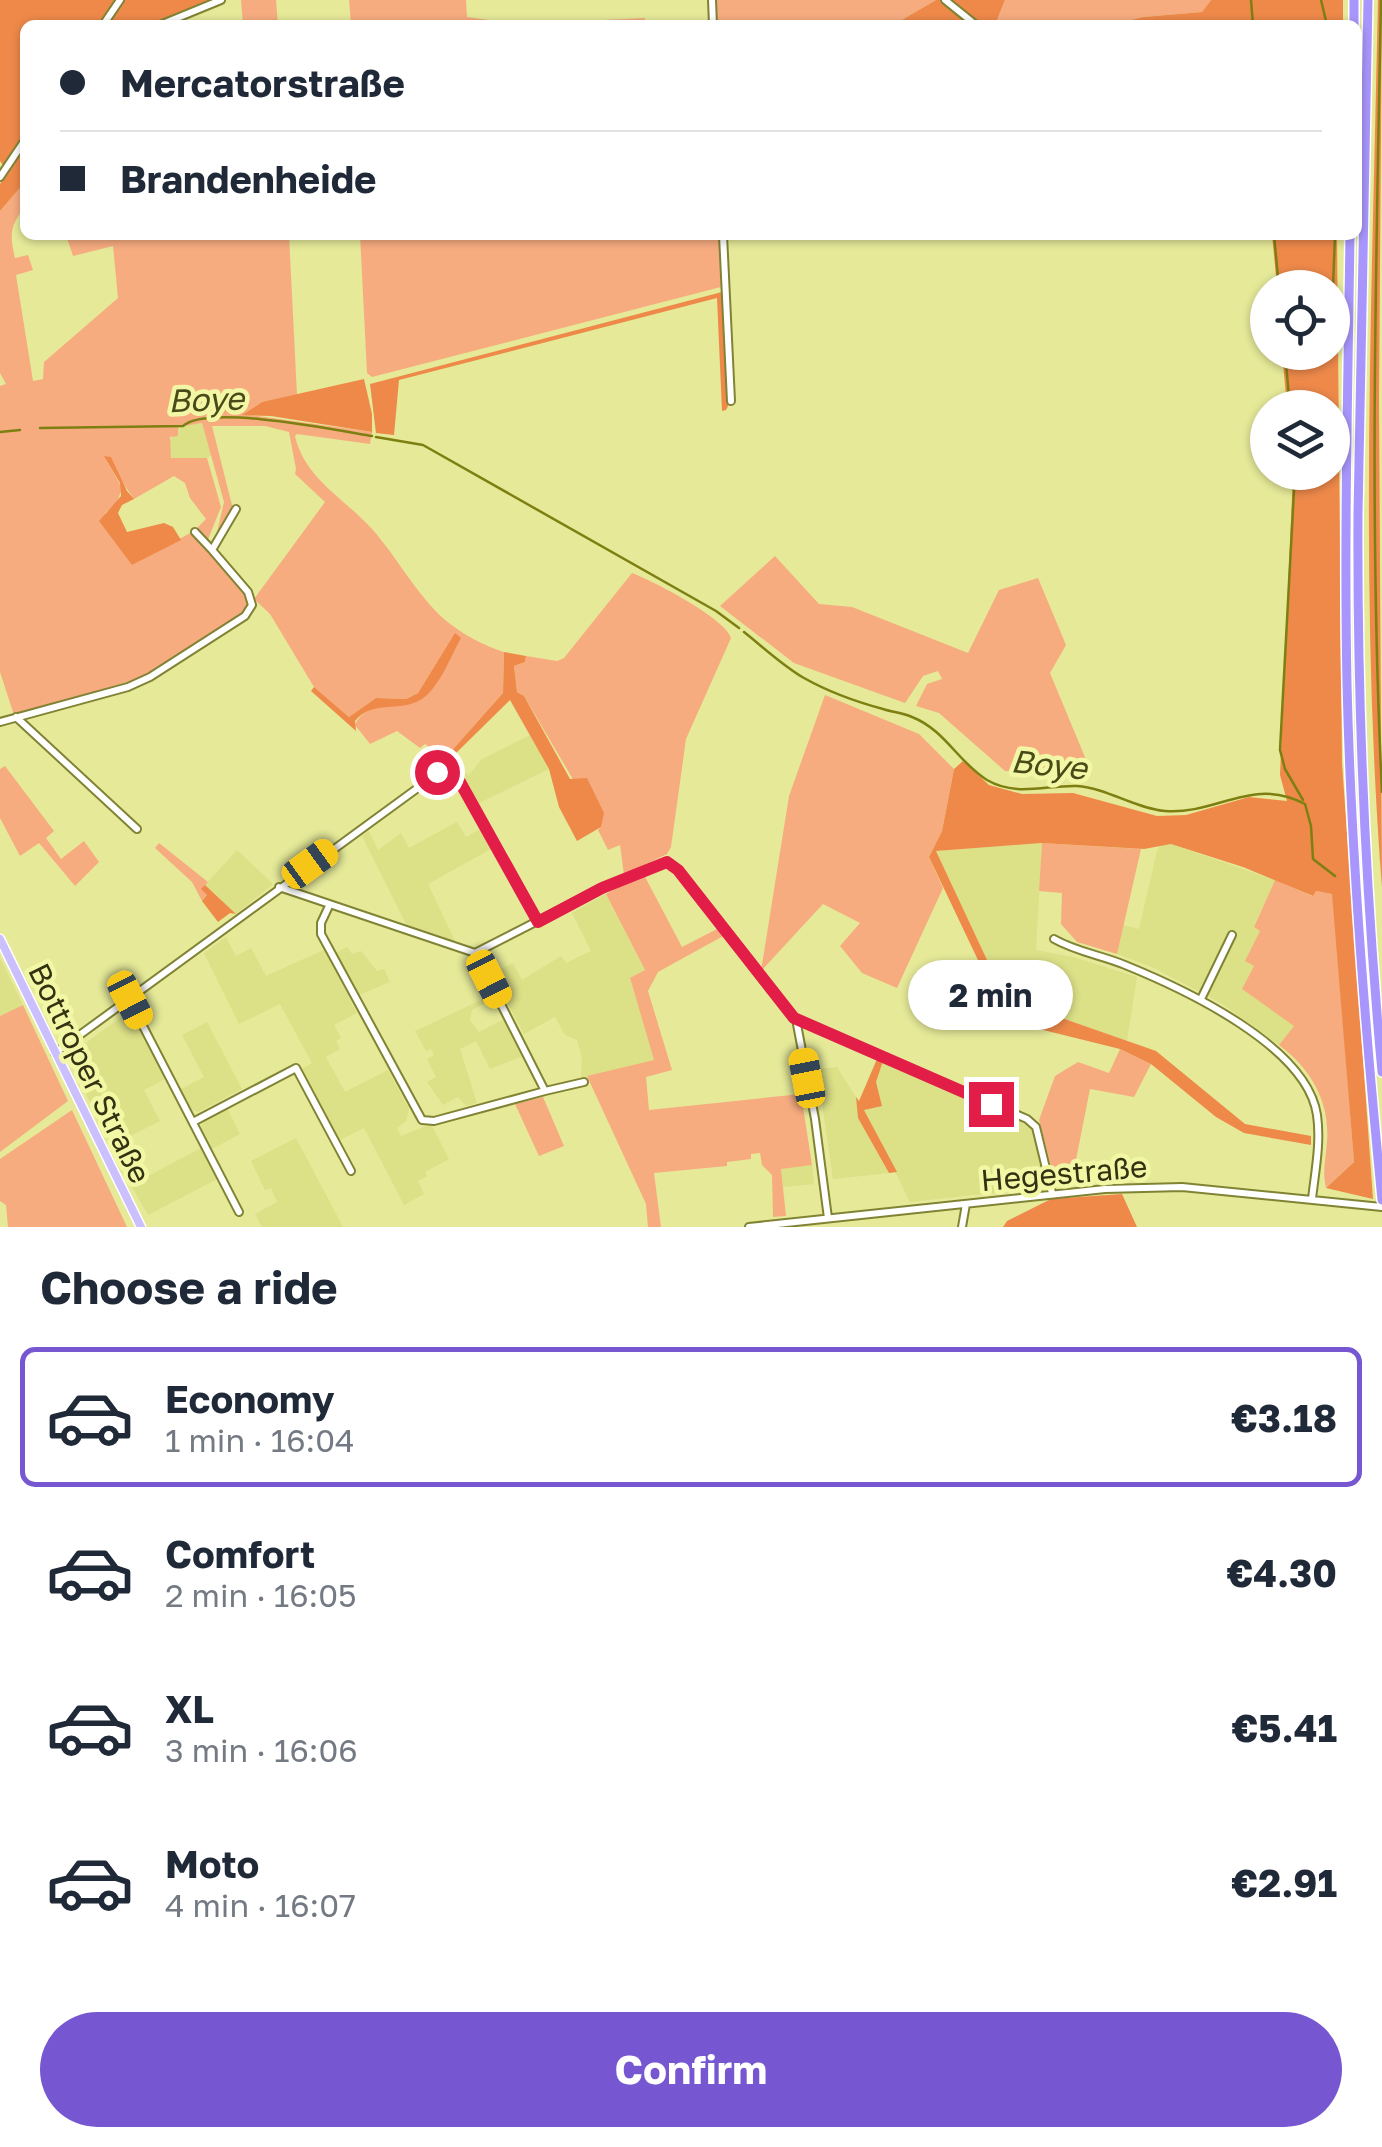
<!DOCTYPE html>
<html lang="en">
<head>
<meta charset="utf-8">
<style>
  :root { --surface:#fff; --page:#f6f6f7; --text:#1f2937; --muted:#747a83; --line:#e0e1e3; --accent:#7657d1 }
  body { margin:0; font-family:"Golos Text",sans-serif; background:var(--page); color:var(--text); height:100vh; display:flex; flex-direction:column; font-size:38px; white-space:nowrap }
  * { box-sizing:border-box; margin:0 }
  p { font-size:32px; color:var(--muted) }
  .icon { flex:none; width:55px; height:55px; fill:none; stroke:currentColor; stroke-width:2; stroke-linecap:round; stroke-linejoin:round }
  .map { position:relative; height:1227px; overflow:hidden }
  .side { display:flex; flex-direction:column; background:var(--surface); flex:1 }
  .side>* { flex:none }
  .guide { position:absolute; left:20px; top:20px; width:1342px; height:220px; border-radius:15px; box-shadow:0 2px 8px #0004; display:grid; align-content:center; height:220px; padding:0 40px; background:var(--surface) }
  .controls { position:absolute; left:1250px; top:270px; display:grid; gap:20px }
  .controls a { display:grid; place-items:center; width:100px; height:100px; border-radius:50%; background:var(--surface); box-shadow:0 2px 8px #0004; font-size:50px }
  .end { position:absolute; width:45px; height:45px; margin:-22px; border:12px solid #e11d48; background:#fff; box-shadow:0 0 0 5px #fff }
  .from { border-radius:50% }
  .bubble { position:absolute; height:70px; border-radius:35px; background:var(--surface); box-shadow:0 2px 8px #0004; font-size:32px; font-weight:700; line-height:70px; text-align:center }
  .car { position:absolute; width:30px; height:60px; margin:-30px -15px; border-radius:12px; box-shadow:0 0 8px 2px #0007; background:linear-gradient(#f5c518 24%,#345 0 40%,#f5c518 0 76%,#345 0 86%,#f5c518 0) }
  .guide b { display:flex; align-items:center; gap:35px; height:95px; font-size:38px }
  .guide b+b { border-top:2px solid var(--line) }
  .guide i { width:25px; height:25px; background:var(--text) }
  ul { padding:0; list-style:none }
  li { display:flex; align-items:center; gap:30px; height:140px; margin:0 20px 15px; padding:0 20px; border:5px solid transparent; border-radius:15px }
  li div { flex:1 }
  li b { display:block; font-size:38px }
  li em { font-style:normal; font-weight:700 }
  li.active { border-color:var(--accent) }
  li>.icon { width:90px; height:90px; stroke-width:1.5 }
  h2 { padding:0 40px; font-size:45px; line-height:120px }
  .cta { display:flex; gap:20px; margin-top:auto; padding:20px 40px }
  .cta a { flex:1; height:115px; border-radius:60px; background:var(--accent); color:#fff; font-size:40px; font-weight:700; line-height:115px; text-align:center }
  .map>svg:first-child { display:block }
</style>
</head>
<body>
<div class="map">
<svg width="1382" height="1227" viewBox="0 0 1382 1227">
  <rect width="100%" height="100%" fill="#e5e998"/>
  <path fill="#dce087" d="M202,423L211,455L207,458H171L169,442L178,427Z
    M530,735L549,769L477,804L459,771L463,769L468,776L482,759Z
    M457,822L466,837L480,829L491,849L428,884L456,943L407,926L362,836L369,831L378,850L401,833L409,848Z
    M1042,843L1036,950L1073,957L1137,977L1127,1041L1056,1016L1010,1009L936,851Z
    M1171,844L1275,880L1254,926L1260,931L1254,965L1295,1025L1279,1045L1221,1003L1152,967L1117,954L1123,925L1139,929L1157,851L1160,846Z
    M237,850L273,884L236,914L205,885Z
    M606,894L645,971L630,979L654,1060L581,1078L582,1057L577,1040L565,1035L555,1017L524,1034L492,974L513,963L522,980L561,956L566,963L591,951L572,913Z
    M226,937L236,956L251,948L266,976L324,950L357,1013L334,1025L341,1038L336,1041L340,1049L326,1057L345,1092L388,1070L409,1109L406,1121L397,1128L401,1136L431,1124L449,1159L425,1172L427,1176L418,1181L424,1194L404,1205L364,1128L338,1141L300,1070L312,1063L280,1004L239,1024L204,953Z
    M347,947L352,954L361,951L377,971L384,969L390,982L359,995L336,953Z
    M0,958L23,1005L0,1016Z
    M492,995L493,999L472,1010L470,1020L479,1032L504,1019L523,1056L490,1069L476,1041L460,1049L477,1103L466,1106L458,1097L443,1105L427,1082L436,1077L427,1059L434,1055L431,1049L426,1051L415,1031Z
    M124,1015L136,1022L165,1079L144,1090L160,1121L111,1146L68,1056Z
    M207,1022L242,1089L198,1112L192,1110L181,1089L204,1077L182,1035Z
    M883,1061L1026,1121L1033,1127L1048,1187L910,1202L864,1109Z
    M837,1067L856,1097L858,1118L889,1173L833,1179L817,1069Z
    M227,1108L240,1134L212,1149L201,1127L204,1121Z
    M296,1138L343,1227H262L255,1214L277,1202L271,1188L265,1190L251,1161Z
    M201,1148L217,1179L148,1215L131,1185Z
    M812,1165L814,1184L783,1187L781,1168Z"/>
  <path fill="#f7ac80" d="M241,0H276L278,25H243Z
    M349,0H466L467,17L520,24L645,18V25H351Z
    M713,0H936L893,25H715Z
    M1005,0H1211L1202,12L1143,17L1112,25H995Z
    M20,188L25,192C25,223 4,215 15,258L28,255L33,270L16,275L33,381L43,379L44,362L118,298L113,246L73,256L66,235H289L297,395L262,402L244,414L372,432L370,444L297,434L295,436C305,479 344,498 372,529C397,557 416,594 444,619C462,634 482,645 504,652L503,693L445,759L425,744L420,748L397,731L370,744L355,725C363,704 393,705 413,702L454,634L418,693L406,699L376,698L349,717L314,687L270,614L254,599L325,502L295,474L296,469L289,432L265,426H212L233,509L215,541L224,502L202,423L178,427V436L170,437L171,458H207L221,507L207,542L196,529L206,519L190,498L185,483L174,476L134,499L105,457L122,488L117,502L105,513L132,565L192,532L243,592L248,600L247,609L235,620L148,676L14,715L0,672V386L6,384L0,373V211Z
    M360,235H719L721,287L372,377L367,373Z
    M775,556L819,604L852,607L968,653L999,590L1038,578L1066,645L1050,673L1092,774L1005,771L939,713L916,706L927,684L942,679L938,671L923,676L905,703L794,663L720,606Z
    M632,573C653,581 725,618 731,638L686,739L671,847L667,854L624,875L620,845L608,850L598,830L601,827L524,696L517,692L514,666L525,662L526,656L557,661L564,658Z
    M825,695L919,734L954,769L942,831L929,857L943,888L897,988L862,973L840,946L860,923L823,904L761,971L789,796Z
    M5,766L54,831L46,838L61,859L84,841L99,862L75,886L39,843L20,856L0,818V769Z
    M159,843L208,882L202,889L207,895L202,901L192,882L155,848Z
    M1042,843L1141,849L1117,954L1077,942L1061,924L1062,893L1039,891Z
    M643,873L682,947L719,928L725,935L658,972L648,991L672,1070L646,1077L649,1110L801,1094L812,1165L781,1169L786,1216L773,1217L772,1175L762,1165L760,1153L751,1154V1159L727,1162V1166L654,1173L661,1227H648L646,1204L587,1076L654,1060L630,978L645,970L606,894Z
    M1275,880L1312,896L1316,891L1333,894L1354,1162L1326,1188C1322,1171 1326,1158 1327,1141C1330,1101 1310,1068 1279,1045L1294,1026L1242,989L1254,966L1245,961L1260,931L1254,927Z
    M23,1005L68,1101L0,1152V1016Z
    M1120,1049L1151,1064L1134,1097L1090,1089L1071,1185L1056,1186L1039,1120L1055,1076L1078,1062L1109,1073Z
    M543,1097L564,1146L539,1156L515,1104Z
    M72,1110L127,1227H8L6,1205L0,1201V1159Z"/>
  <path fill="#ee894a" d="M0,0H216L159,25H25V182L0,211V184L8,172L0,161Z
    M936,0H1005L995,25H966L961,21L957,25H893Z
    M1211,0H1343V25H1112L1143,17L1202,12Z
    M1378,0H1382L1379,400L1382,888C1359,593 1372,296 1378,0Z
    M1272,235H1337L1342,763L1373,1199L1326,1188L1354,1162L1332,894L1316,891L1313,896L1243,867L1171,844L1144,849L1041,843L936,851L1010,1009L1056,1016L1156,1051L1245,1124L1311,1136V1145L1244,1133L1216,1117L1151,1064L1120,1049L1007,1021L929,857L942,831L954,769L963,761L989,785L1022,794L1073,793L1157,816L1186,815L1249,797L1287,801L1280,775L1293,473L1332,472V408L1287,407L1282,353L1332,352V288L1277,287Z
    M722,292L729,404L726,410L722,411L717,298L399,380L394,435L376,433L370,384Z
    M364,379L372,414V432L271,416L242,415L262,402Z
    M104,456L111,457L127,491L134,499L122,505L118,513L127,532L164,523L173,527L181,540L132,565L99,521L121,496L120,483Z
    M455,633L461,638C451,656 439,688 422,699C401,713 373,699 355,721L356,731L311,691L314,687L349,717L376,698L406,699L418,693Z
    M504,652L526,656L525,662L514,666L517,692L524,696L570,779L587,778L604,813L601,827L577,841L559,807L549,769L510,700L451,758L448,755L503,693Z
    M205,885L236,914L230,913L218,922L202,901L207,895L201,889Z
    M877,1059L883,1061L876,1082L882,1106L864,1110L897,1172L889,1173L858,1118L856,1097L859,1101Z
    M1122,1194L1137,1227H1003L1007,1221L1051,1199Z"/>
  <g fill="none" stroke-linecap="round" stroke-linejoin="round">
    <path stroke="#7d7f11" stroke-width="2.5" d="M1251,0L1253,25
      M1321,0L1327,25
      M1381,0C1376,264 1369,528 1382,792
      M1274,235L1279,288
      M1333,287L1335,235
      M1285,352L1290,408
      M40,428L183,426C208,404 336,430 372,436
      M0,432L20,430
      M376,437L423,445L716,611L739,628
      M1295,472L1280,750L1285,769L1303,800
      M744,632C763,647 783,666 804,678C827,691 857,702 883,709C892,712 903,713 912,717C945,730 958,762 987,780C1016,797 1046,785 1077,786C1107,788 1134,808 1165,811C1217,815 1252,776 1305,804L1311,826L1313,859L1335,876"/>
    <defs>
      <path id="minor" d="M712,0L713,25
        M945,0L976,25
        M103,25L120,0
        M160,25L221,0
        M0,177L25,140
        M723,235L731,401
        M195,532L212,550
        M16,717L137,829
        M0,722L128,687L150,677L245,616L252,605L248,592L212,550L236,509
        M279,887L475,953L602,888L667,862L678,870L793,1018L1027,1119L1036,1127L1052,1193
        M329,906L321,923V934L422,1120L434,1121L545,1091L475,953
        M1054,939C1077,952 1101,955 1125,965C1184,989 1307,1046 1317,1115C1321,1143 1315,1172 1312,1199
        M129,999L239,1212
        M1201,999L1232,935
        M796,1019L815,1119L828,1218
        M55,1053L441,771L452,773L460,782L538,922
        M545,1091L584,1082
        M193,1122L296,1068L351,1171
        M749,1227L1105,1189L1182,1187L1382,1207
        M962,1227L966,1204"/>
      <path id="major" d="M0,939L141,1227"/>
      <path id="highway" d="M1368,0C1366,171 1360,342 1358,514C1357,700 1365,886 1382,1072
        M1354,25V0
        M1350,235C1348,385 1344,534 1347,684C1351,856 1365,1028 1382,1200"/>
    </defs>
    <use href="#minor" stroke="#808333" stroke-width="10"/>
    <use href="#major" stroke="#fff" stroke-width="11"/>
    <use href="#highway" stroke="#fff" stroke-width="12"/>
    <use href="#minor" stroke="#fff" stroke-width="6"/>
    <use href="#major" stroke="#cbc0fd" stroke-width="8"/>
    <use href="#highway" stroke="#a996fc" stroke-width="9"/>
  </g>
  <g fill="none" stroke-linecap="round" stroke-linejoin="round">
    <path stroke="#e11d48" stroke-width="12" d="M437,772H450L460,782L538,922L602,888L667,862L678,870L794,1018L991,1104"/>
  </g>
  <g text-anchor="middle" dominant-baseline="central" stroke-width="9" stroke-linejoin="round" paint-order="stroke">
    <g font-size="30" fill="#313211" stroke="#f2f7a5">
      <text transform="translate(90 1073) rotate(64)">Bottroper Straße</text>
      <text transform="translate(1064 1173) rotate(-5)">Hegestraße</text>
    </g>
    <g font-size="32" font-style="italic" fill="#484a18" stroke="#f2f7a5">
      <text transform="translate(206 399) rotate(-2)">Boye</text>
      <text transform="translate(1049 764) rotate(6)">Boye</text>
    </g>
  </g>
</svg>
<div class="controls">
<a><svg class="icon" aria-label="locate" viewBox="0 0 24 24"><circle cx="12" cy="12" r="6"/><path d="M12 2v4M12 18v4M2 12h4M18 12h4"/></svg></a>
<a><svg class="icon" aria-label="layers" viewBox="0 0 24 24"><path d="M12 4l9 5-9 5-9-5zM3 14l9 5 9-5"/></svg></a>
</div>
<i class="end from" style="left:437px;top:772px"></i>
<i class="end" style="left:991px;top:1104px"></i>
<div class="bubble" style="left:908px;top:960px;width:165px">2 min</div>
<i class="car" style="left:310px;top:864px;rotate:54deg"></i>
<i class="car" style="left:489px;top:979px;rotate:153deg"></i>
<i class="car" style="left:130px;top:1000px;rotate:153deg"></i>
<i class="car" style="left:807px;top:1078px;rotate:349deg"></i>
<div class="guide">
<b><i class="from"></i>Mercatorstraße</b>
<b><i></i>Brandenheide</b>
</div>
</div>
<section class="side">
<h2>Choose a ride</h2>
<ul>
<li class="active"><svg class="icon" aria-label="car" viewBox="0 0 24 24"><path d="M5 17H2v-5l4-1 3-4h7l3 4 3 1v5h-3M9 17h6M6 11h13"/><circle cx="7" cy="17" r="2"/><circle cx="17" cy="17" r="2"/></svg><div><b>Economy</b><p>1 min · 16:04</p></div><em>€3.18</em></li>
<li><svg class="icon" aria-label="car" viewBox="0 0 24 24"><path d="M5 17H2v-5l4-1 3-4h7l3 4 3 1v5h-3M9 17h6M6 11h13"/><circle cx="7" cy="17" r="2"/><circle cx="17" cy="17" r="2"/></svg><div><b>Comfort</b><p>2 min · 16:05</p></div><em>€4.30</em></li>
<li><svg class="icon" aria-label="car" viewBox="0 0 24 24"><path d="M5 17H2v-5l4-1 3-4h7l3 4 3 1v5h-3M9 17h6M6 11h13"/><circle cx="7" cy="17" r="2"/><circle cx="17" cy="17" r="2"/></svg><div><b>XL</b><p>3 min · 16:06</p></div><em>€5.41</em></li>
<li><svg class="icon" aria-label="car" viewBox="0 0 24 24"><path d="M5 17H2v-5l4-1 3-4h7l3 4 3 1v5h-3M9 17h6M6 11h13"/><circle cx="7" cy="17" r="2"/><circle cx="17" cy="17" r="2"/></svg><div><b>Moto</b><p>4 min · 16:07</p></div><em>€2.91</em></li>
</ul>
<div class="cta"><a>Confirm</a></div>
</section>
</body>
</html>
